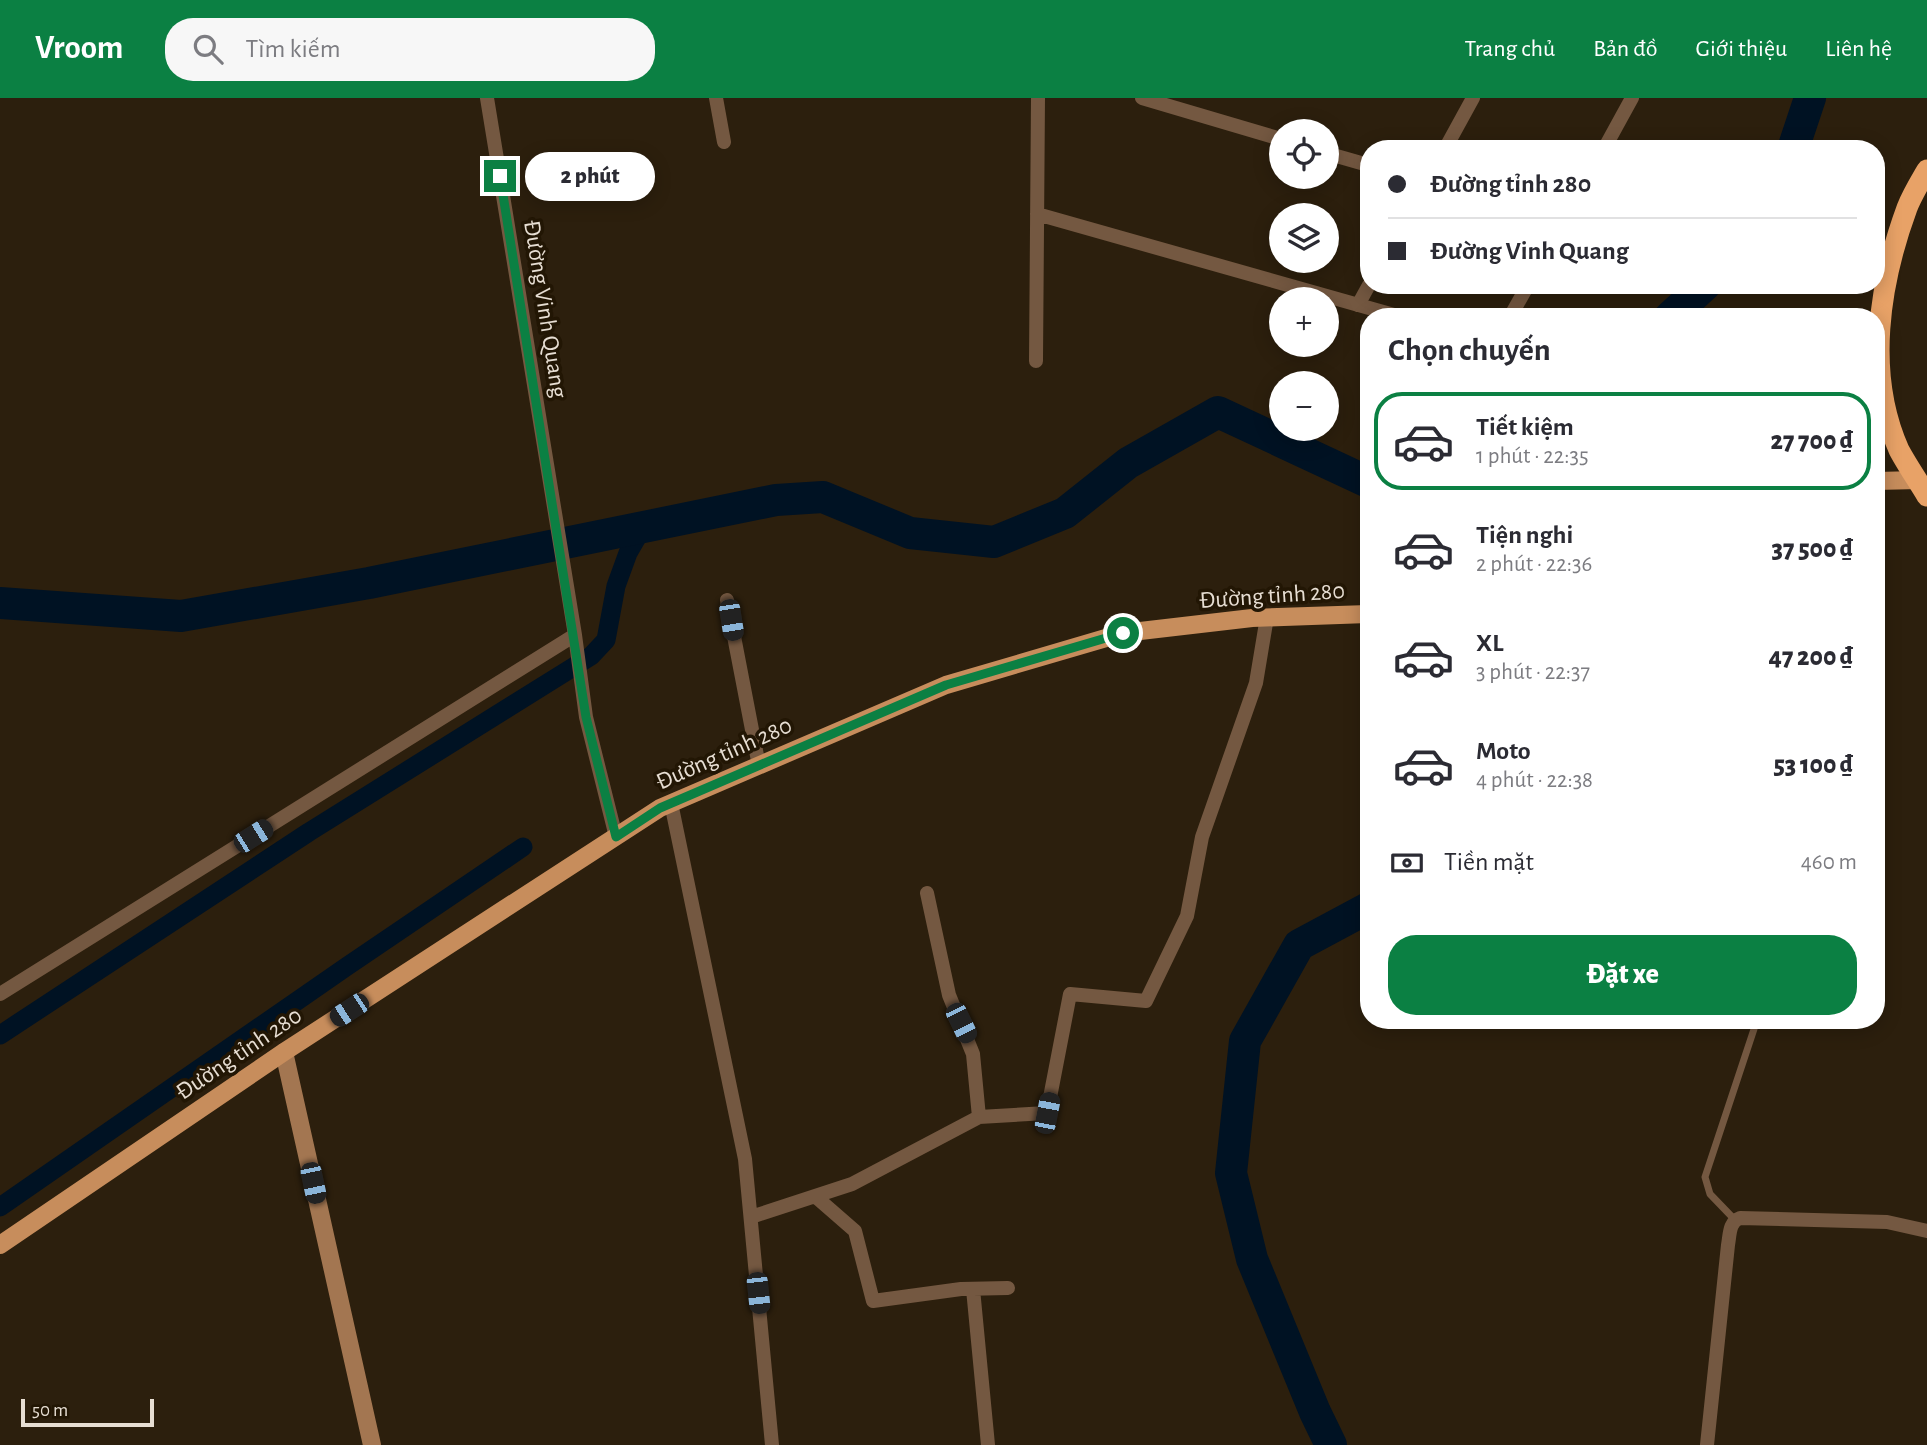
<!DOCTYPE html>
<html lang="vi">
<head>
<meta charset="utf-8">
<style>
  :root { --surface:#fff; --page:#f7f7f7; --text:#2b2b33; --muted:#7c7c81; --line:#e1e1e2; --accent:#0b8043 }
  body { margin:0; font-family:"Alegreya Sans",sans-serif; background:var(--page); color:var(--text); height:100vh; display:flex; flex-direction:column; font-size:26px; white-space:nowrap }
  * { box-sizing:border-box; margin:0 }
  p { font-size:23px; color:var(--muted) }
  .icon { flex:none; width:38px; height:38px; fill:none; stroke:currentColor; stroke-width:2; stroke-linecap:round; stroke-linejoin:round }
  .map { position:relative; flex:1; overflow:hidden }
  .drawer { position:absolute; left:1360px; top:210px; width:525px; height:721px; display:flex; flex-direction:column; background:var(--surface); border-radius:28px; box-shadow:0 4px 18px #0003 }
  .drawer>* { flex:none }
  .banner { position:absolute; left:1360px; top:42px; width:525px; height:154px; border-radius:28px; box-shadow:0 4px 18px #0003; display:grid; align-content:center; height:154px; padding:0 28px; background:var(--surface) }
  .fabs { position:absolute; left:1269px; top:21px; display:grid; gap:14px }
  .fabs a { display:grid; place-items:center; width:70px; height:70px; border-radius:50%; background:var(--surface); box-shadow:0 4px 18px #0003; font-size:35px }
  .scale { position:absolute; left:21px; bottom:18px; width:133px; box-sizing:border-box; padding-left:7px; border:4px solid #e7ded3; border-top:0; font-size:19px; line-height:24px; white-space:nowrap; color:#e7ded3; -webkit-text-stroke:5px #221604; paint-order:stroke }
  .end { position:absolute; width:32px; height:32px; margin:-16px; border:9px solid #0b8043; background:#fff; box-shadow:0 0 0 4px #fff }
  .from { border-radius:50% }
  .bubble { position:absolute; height:49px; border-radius:24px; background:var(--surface); box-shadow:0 4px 18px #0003; font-size:23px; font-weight:800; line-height:49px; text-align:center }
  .car { position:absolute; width:21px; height:42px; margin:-21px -10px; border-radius:9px; box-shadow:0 0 5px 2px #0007; background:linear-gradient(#222 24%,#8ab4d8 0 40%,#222 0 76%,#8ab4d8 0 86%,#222 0) }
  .banner b { display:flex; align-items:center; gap:24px; height:66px; font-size:26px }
  .banner b+b { border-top:2px solid var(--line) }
  .banner i { width:18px; height:18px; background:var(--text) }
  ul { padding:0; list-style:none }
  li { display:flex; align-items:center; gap:21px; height:98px; margin:0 14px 10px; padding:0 14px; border:4px solid transparent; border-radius:28px }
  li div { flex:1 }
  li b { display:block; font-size:26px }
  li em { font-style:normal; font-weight:800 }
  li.active { border-color:var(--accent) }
  li>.icon { width:63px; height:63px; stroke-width:1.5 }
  h2 { padding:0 28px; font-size:32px; line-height:84px }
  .pay { display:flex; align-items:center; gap:18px; height:77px; padding:0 28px; font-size:26px }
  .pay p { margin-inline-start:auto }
  .action { display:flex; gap:14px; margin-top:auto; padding:14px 28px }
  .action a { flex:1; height:80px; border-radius:28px; background:var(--accent); color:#fff; font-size:28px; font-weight:800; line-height:80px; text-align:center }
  header { display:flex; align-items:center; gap:42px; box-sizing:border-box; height:98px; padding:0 35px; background:var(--accent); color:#fff }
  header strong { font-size:33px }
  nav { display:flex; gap:38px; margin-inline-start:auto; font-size:24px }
  .search { width:490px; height:63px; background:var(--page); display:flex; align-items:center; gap:18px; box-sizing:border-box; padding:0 24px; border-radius:28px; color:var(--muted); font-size:26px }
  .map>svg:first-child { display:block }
</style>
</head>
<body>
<header>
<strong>Vroom</strong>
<div class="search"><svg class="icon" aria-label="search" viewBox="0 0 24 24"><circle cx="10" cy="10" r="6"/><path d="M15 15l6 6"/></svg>Tìm kiếm</div>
<nav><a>Trang chủ</a><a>Bản đồ</a><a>Giới thiệu</a><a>Liên hệ</a></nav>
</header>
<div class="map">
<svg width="1927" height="1347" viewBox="0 0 1927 1347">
  <rect width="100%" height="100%" fill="#2c1f0d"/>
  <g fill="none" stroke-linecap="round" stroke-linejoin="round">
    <path stroke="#001223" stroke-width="19" d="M0,937L309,734L591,558L606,542L616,488L628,455L643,429
      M0,1109L346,869L523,749"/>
    <path stroke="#001223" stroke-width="32" d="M1793,51L1810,0
      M1670,219L1705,187
      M0,505L181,518L369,485L776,402L823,399L910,435L994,444L1065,415L1128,365L1218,314L1368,384
      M1331,1347L1315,1314L1252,1161L1231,1075L1245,943L1299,847L1368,810"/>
    <path stroke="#745841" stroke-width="7" d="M1735,1122L1710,1096L1705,1079L1757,922"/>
    <path stroke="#745841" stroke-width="14" d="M487,0L575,537
      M716,0L724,44
      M1142,0L1281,41
      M1445,51L1473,0
      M1604,51L1632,0
      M1326,55L1368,67
      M1037,116L1401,219
      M1358,207L1369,187
      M1510,219L1528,187
      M1036,263L1038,0
      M727,502L759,668
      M671,705L745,1061L772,1347
      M927,795L949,897L973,956L979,1019
      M0,896L575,537L586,619L616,739
      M816,1099L855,1133L873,1203L961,1191L1008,1190
      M751,1119L852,1086L979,1019L1047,1015L1070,896L1146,903L1187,818L1202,739L1256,585L1267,519
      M973,1191L988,1347
      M1707,1347L1728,1147C1730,1136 1729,1124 1740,1120L1887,1124L1927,1133"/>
    <path stroke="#a37651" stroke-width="18" d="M284,954L372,1347"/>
    <path stroke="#c78d5c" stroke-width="18" d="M1876,383L1918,382
      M0,1147L284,954L660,710L946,587L1123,535L1252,520L1368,516"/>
    <path stroke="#e8a267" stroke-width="21" d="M1927,72C1920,84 1912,97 1907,110C1879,186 1865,276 1899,352C1907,367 1918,383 1927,398"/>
  </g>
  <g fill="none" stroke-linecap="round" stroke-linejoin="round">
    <path stroke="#0b8043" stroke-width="9" d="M500,78L586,619L616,739L660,710L946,587L1123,535"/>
  </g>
  <g text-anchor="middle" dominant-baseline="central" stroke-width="7" stroke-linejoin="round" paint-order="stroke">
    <g font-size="24" fill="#e7ded3" stroke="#221604">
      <text transform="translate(545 211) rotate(81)">Đường Vinh Quang</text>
      <text transform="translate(1272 498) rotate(-4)">Đường tỉnh 280</text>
      <text transform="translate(724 656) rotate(-24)">Đường tỉnh 280</text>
      <text transform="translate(239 956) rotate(-34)">Đường tỉnh 280</text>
    </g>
  </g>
</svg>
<div class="fabs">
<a><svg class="icon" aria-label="locate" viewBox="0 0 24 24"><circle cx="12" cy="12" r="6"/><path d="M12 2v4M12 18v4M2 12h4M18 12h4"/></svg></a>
<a><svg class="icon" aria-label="layers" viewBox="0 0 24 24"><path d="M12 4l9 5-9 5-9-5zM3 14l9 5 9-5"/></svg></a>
<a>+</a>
<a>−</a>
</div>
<div class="scale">50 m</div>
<i class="end from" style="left:1123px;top:535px"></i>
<i class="end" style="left:500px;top:78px"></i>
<div class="bubble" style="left:525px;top:54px;width:130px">2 phút</div>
<i class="car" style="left:731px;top:522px;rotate:171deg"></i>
<i class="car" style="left:253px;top:738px;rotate:58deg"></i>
<i class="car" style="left:349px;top:912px;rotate:237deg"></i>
<i class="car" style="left:961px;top:925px;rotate:154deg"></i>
<i class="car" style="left:1047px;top:1015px;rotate:11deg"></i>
<i class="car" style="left:313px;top:1085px;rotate:168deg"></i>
<i class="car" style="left:758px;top:1195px;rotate:174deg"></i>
<div class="banner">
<b><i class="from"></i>Đường tỉnh 280</b>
<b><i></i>Đường Vinh Quang</b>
</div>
<section class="drawer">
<h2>Chọn chuyến</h2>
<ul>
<li class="active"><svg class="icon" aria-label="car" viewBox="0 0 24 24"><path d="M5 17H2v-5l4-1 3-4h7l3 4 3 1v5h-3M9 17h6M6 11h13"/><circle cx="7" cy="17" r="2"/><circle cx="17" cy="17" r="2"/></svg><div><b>Tiết kiệm</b><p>1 phút · 22:35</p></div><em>27 700 ₫</em></li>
<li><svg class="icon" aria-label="car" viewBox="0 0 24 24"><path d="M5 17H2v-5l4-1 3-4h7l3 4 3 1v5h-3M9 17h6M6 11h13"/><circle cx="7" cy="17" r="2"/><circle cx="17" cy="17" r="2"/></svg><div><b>Tiện nghi</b><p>2 phút · 22:36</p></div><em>37 500 ₫</em></li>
<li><svg class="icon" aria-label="car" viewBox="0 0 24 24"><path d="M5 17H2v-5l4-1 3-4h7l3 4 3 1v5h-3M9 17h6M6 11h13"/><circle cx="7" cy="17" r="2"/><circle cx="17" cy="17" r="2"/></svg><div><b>XL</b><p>3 phút · 22:37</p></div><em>47 200 ₫</em></li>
<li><svg class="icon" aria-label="car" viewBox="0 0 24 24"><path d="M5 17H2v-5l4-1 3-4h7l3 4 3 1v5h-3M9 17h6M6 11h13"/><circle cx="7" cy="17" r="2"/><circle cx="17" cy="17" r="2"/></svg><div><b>Moto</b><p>4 phút · 22:38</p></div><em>53 100 ₫</em></li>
</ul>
<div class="pay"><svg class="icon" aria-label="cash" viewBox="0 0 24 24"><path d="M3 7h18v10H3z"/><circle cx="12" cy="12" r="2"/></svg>Tiền mặt<p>460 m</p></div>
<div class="action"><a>Đặt xe</a></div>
</section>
</div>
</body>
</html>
